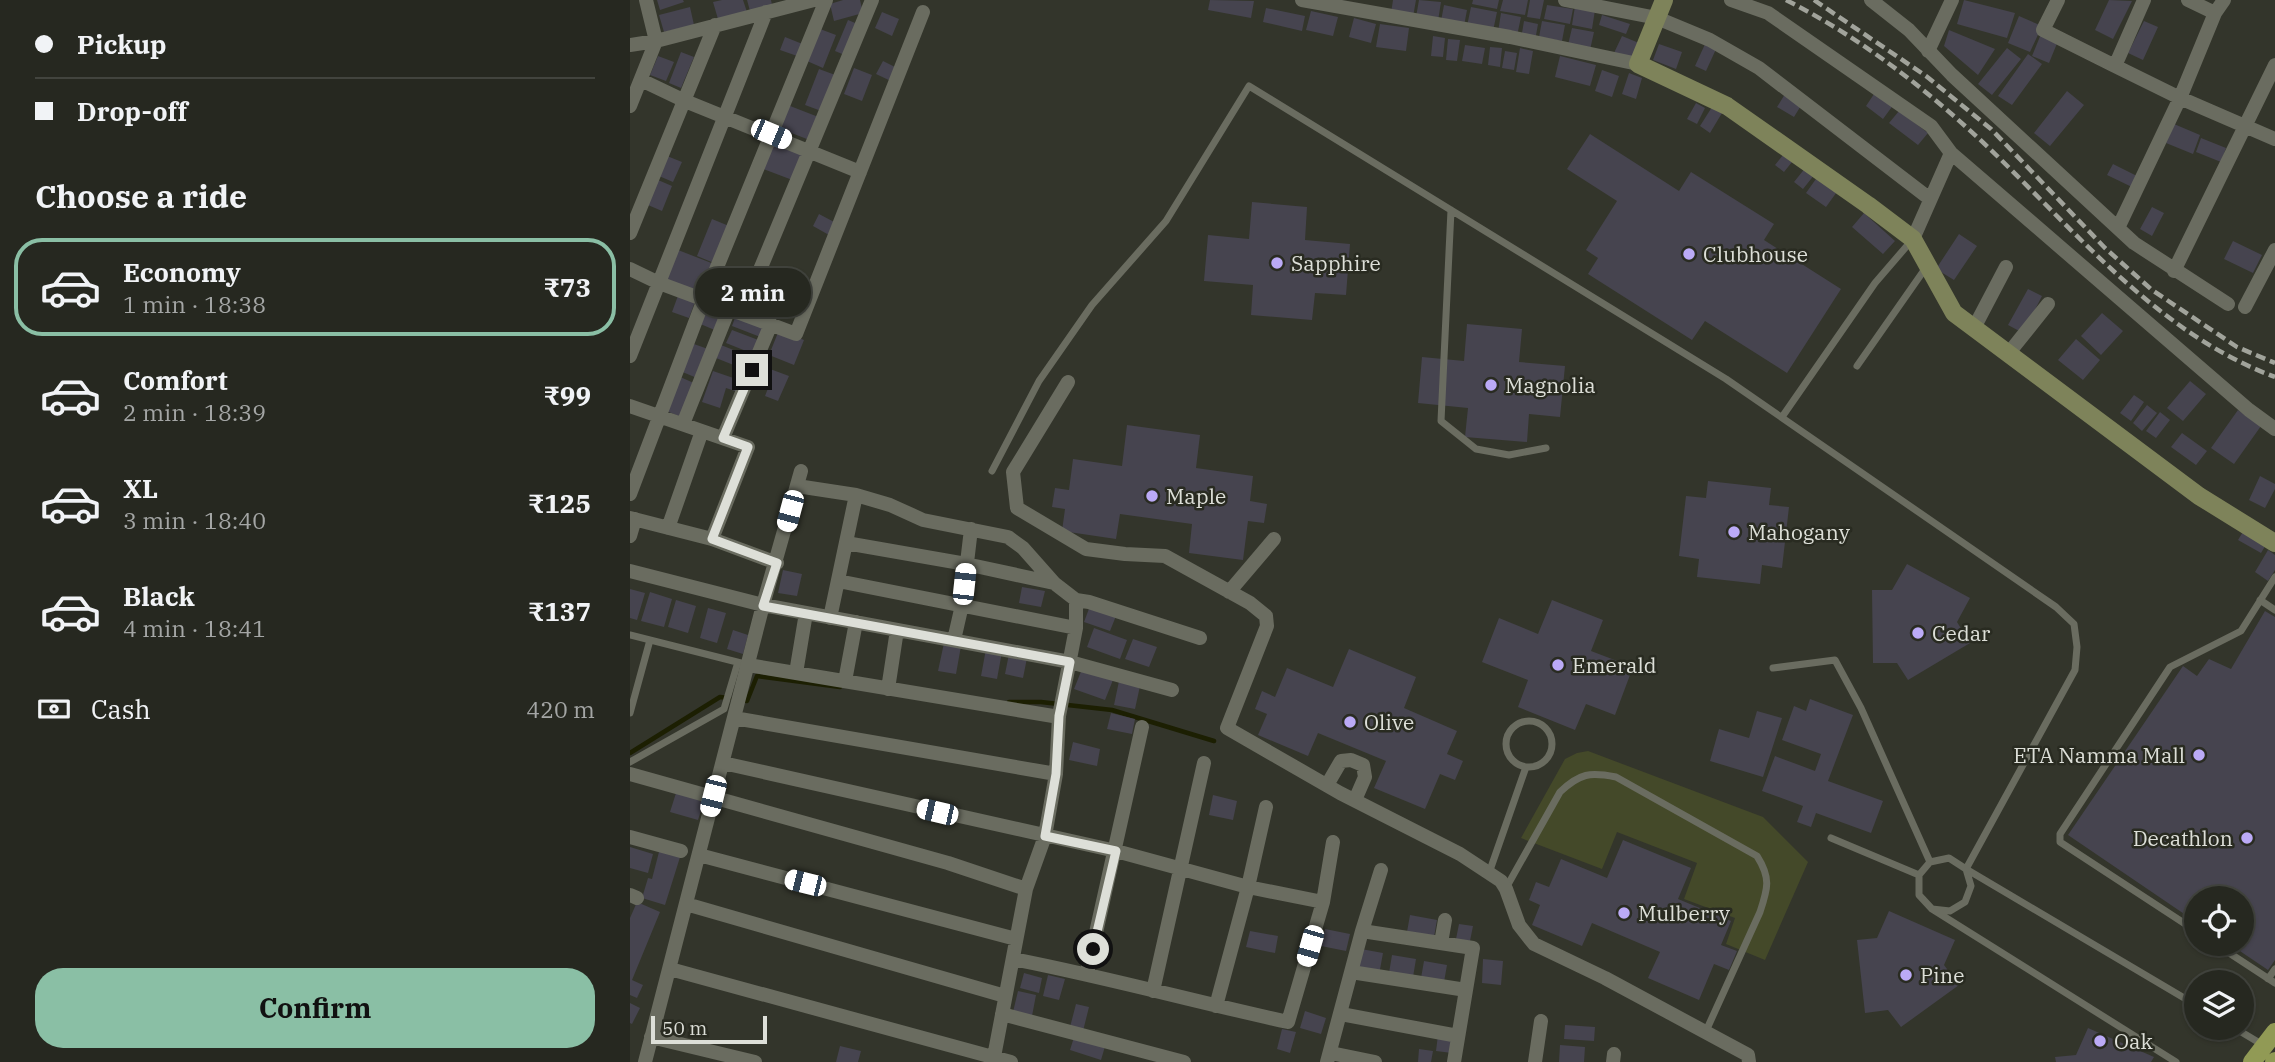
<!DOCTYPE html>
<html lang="en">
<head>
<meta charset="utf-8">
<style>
  :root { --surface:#262820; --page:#2e3029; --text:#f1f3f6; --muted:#a4a6a5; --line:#42443e; --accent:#8abfa5 }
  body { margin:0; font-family:"IBM Plex Serif",serif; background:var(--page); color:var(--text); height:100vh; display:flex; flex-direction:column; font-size:26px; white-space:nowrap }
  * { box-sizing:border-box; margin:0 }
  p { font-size:23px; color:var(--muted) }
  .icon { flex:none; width:38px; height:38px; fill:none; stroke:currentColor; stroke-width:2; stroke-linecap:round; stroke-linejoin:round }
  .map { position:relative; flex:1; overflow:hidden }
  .panel { display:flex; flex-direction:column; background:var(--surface); width:630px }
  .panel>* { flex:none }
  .top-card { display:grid; align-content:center; height:154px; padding:0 35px; background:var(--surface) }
  .tools { position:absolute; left:1554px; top:886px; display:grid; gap:14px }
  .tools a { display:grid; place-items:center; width:70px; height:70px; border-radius:50%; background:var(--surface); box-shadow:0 2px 5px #0004,0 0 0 2px var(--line); font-size:35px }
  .scale { position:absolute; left:21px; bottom:18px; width:116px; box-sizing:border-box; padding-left:7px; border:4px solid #dddfd8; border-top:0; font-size:19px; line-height:24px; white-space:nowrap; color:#dddfd8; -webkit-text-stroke:5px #292b21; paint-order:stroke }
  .end { position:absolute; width:32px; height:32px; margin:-16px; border:9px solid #dddfd8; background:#111; box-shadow:0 0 0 4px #111 }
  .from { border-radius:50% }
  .bubble { position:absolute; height:49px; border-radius:24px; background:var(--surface); box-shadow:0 2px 5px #0004,0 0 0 2px var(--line); font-size:23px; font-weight:700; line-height:49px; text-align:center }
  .car { position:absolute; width:21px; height:42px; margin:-21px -10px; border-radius:9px; box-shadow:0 0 5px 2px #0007; background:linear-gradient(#fff 24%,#345 0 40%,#fff 0 76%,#345 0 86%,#fff 0) }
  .top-card b { display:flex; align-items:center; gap:24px; height:66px; font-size:26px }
  .top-card b+b { border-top:2px solid var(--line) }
  .top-card i { width:18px; height:18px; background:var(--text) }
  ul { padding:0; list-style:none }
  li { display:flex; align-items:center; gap:21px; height:98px; margin:0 14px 10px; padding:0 21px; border:4px solid transparent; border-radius:28px }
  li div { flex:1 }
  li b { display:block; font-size:26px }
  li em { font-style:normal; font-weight:700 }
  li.current { border-color:var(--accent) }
  li>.icon { width:63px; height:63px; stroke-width:1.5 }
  h2 { padding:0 35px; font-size:32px; line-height:84px }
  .pay { display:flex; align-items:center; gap:18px; height:77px; padding:0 35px; font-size:26px }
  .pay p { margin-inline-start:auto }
  .primary-button { display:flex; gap:14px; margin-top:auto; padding:14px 35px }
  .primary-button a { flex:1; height:80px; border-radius:28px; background:var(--accent); color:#111; font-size:28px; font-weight:700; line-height:80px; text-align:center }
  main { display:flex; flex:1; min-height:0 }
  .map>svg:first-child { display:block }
</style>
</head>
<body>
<main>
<section class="panel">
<div class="top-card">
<b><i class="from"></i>Pickup</b>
<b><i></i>Drop-off</b>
</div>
<h2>Choose a ride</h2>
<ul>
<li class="current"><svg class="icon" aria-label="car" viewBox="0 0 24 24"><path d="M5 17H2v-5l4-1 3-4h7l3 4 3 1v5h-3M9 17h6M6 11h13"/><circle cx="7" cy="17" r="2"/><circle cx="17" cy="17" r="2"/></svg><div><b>Economy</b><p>1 min · 18:38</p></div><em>₹73</em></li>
<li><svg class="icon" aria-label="car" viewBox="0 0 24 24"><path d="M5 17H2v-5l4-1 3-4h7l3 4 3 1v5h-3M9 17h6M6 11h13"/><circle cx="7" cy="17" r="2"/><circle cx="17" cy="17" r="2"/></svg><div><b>Comfort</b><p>2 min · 18:39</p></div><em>₹99</em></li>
<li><svg class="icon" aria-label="car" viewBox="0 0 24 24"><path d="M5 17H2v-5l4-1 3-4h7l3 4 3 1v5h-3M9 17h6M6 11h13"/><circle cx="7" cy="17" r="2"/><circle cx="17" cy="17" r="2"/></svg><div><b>XL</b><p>3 min · 18:40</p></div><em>₹125</em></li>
<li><svg class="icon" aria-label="car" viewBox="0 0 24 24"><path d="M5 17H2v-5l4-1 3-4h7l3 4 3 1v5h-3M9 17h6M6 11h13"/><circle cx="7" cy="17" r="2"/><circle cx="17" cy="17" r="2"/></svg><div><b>Black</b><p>4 min · 18:41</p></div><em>₹137</em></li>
</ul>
<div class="pay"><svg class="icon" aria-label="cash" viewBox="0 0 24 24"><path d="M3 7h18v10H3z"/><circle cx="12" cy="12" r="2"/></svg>Cash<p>420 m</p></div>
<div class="primary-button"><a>Confirm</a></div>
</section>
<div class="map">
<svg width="1645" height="1062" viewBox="0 0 1645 1062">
  <rect width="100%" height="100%" fill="#33352b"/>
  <path fill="#444929" d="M958,751L1133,817L1178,862L1135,960L1096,944L1105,918L1054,899L1067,863L987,832L972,869L891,838L935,759L947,753Z"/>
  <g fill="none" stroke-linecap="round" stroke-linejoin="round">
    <path stroke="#1c1f02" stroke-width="4.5" d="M111,700L117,701L127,676L210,687
      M379,702H411L482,710L584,741
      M0,753L90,697L99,698"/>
  </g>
  <path fill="#46444f" d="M27,0H53L54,2L30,10Z
    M92,0H113L117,12L88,19L83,2Z
    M117,0H141L142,5L120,11Z
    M213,0H230L233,13L204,21L200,4Z
    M580,0L624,1L621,18L578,10Z
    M763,0H786L783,17L761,13Z
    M789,0L811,2L808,21L786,17Z
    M843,0H869L867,9L842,4Z
    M873,0H898L895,15L870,11Z
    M900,0H914L910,19L897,17Z
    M1334,0L1385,13L1377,38L1327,24Z
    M1479,0L1502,1L1483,39L1465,30Z
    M814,5L837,10L834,26L811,21Z
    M917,5L943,9L940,24L914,19Z
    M945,6L965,10L962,29L942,25Z
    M60,7L64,25L34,32L29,15Z
    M841,7L867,12L863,31L837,26Z
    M636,8L675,16L672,31L633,22Z
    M681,11L708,17L703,36L676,30Z
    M252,12L269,19L262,36L245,28Z
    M871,13L891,17L887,36L868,32Z
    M972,15L1000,24L996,34L969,25Z
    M1389,16L1412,26L1400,52L1378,43Z
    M724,18L746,24L741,43L719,37Z
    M218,20L230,25L217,56L205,51Z
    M894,21L908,24L905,41L891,39Z
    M912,21L935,25L932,41L909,37Z
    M1514,21L1528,27L1513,60L1498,53Z
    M750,24L779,28L776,51L746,47Z
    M942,28L964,32L960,50L938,45Z
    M190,29L206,35L193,68L177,61Z
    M1319,30L1365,49L1348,75L1314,46Z
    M1411,34L1428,41L1419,63L1402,56Z
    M803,36L815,38L813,57L801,56Z
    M992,36L1009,43L1001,60L984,53Z
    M155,37L175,45L170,57L150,50Z
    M818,39L830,40L827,61L816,60Z
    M1076,42L1087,47L1076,71L1065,66Z
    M1029,44L1052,52L1046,69L1023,60Z
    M835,45L855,48L852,64L832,61Z
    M860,47L872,48L870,67L858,65Z
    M890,48L903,51L899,74L886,72Z
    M1377,48L1391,59L1362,95L1348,84Z
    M875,51L887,53L884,70L872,68Z
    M51,52L64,57L51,88L39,83Z
    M1398,54L1412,64L1382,105L1368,96Z
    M28,56L44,62L36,81L20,75Z
    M930,56L966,65L960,86L925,77Z
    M253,61L269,69L263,82L246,74Z
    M224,68L242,75L232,101L214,94Z
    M189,69L208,76L194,112L175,105Z
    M972,70L989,76L982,97L965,91Z
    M999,73L1012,78L1006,99L992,94Z
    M1246,91L1264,104L1253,119L1236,106Z
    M1437,91L1454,105L1420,146L1404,133Z
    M1155,94L1172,104L1164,117L1147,107Z
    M1066,103L1075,108L1067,124L1057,119Z
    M155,104L191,118L182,141L146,127Z
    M1082,107L1092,113L1080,133L1070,126Z
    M1269,111L1298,133L1288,145L1259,123Z
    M1544,124L1570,135L1563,154L1536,143Z
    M960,134L1049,191L1061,172L1144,224L1134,240L1211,289L1157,373L1075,321L1062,340L958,274L968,258L956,250L987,201L937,169Z
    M1571,138L1596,148L1591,162L1566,152Z
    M142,139L176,153L165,181L131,168Z
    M1157,150L1166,157L1154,172L1145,165Z
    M37,156L52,162L43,182L29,176Z
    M1483,164L1509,177L1504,188L1477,175Z
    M1176,167L1185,174L1173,189L1164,182Z
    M1188,176L1209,189L1196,207L1176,193Z
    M28,180L42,186L32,211L18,205Z
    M622,202L677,207L675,240L720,244L716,295L685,293L682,320L621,315L623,285L574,281L578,235L619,239Z
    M1522,207L1534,213L1522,236L1510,229Z
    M1234,213L1265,241L1253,254L1222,227Z
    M189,214L206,223L199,235L183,226Z
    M82,219L99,226L84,263L67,256Z
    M1329,234L1347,246L1324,280L1306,269Z
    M1603,241L1632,255L1623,273L1594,259Z
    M48,250L84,264L73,293L36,279Z
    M1398,289L1412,296L1393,333L1378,325Z
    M49,293L66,299L59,318L42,312Z
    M76,305L94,312L87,331L68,323Z
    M1472,313L1493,331L1471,355L1451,336Z
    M106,315L138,327L133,338L102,326Z
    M837,324L892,329L889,362L935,366L930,417L899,414L897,442L835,437L838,408L788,403L792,357L834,361Z
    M102,330L131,341L126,355L96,343Z
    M149,330L174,340L164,365L139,355Z
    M1446,339L1470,360L1453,380L1428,360Z
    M61,343L78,349L67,378L50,371Z
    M91,345L111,353L106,366L86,358Z
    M132,366L159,376L148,401L135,396L140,383L127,379Z
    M83,371L115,382L111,393L96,388L90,408L72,402Z
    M48,376L66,384L51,417L34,410Z
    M1560,381L1576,394L1553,421L1537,408Z
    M1504,395L1514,402L1501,421L1490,413Z
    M1517,405L1527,413L1512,431L1503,423Z
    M1608,410L1631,426L1604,464L1581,448Z
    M1530,412L1540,420L1526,438L1516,431Z
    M497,425L570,435L566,468L623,476L620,501L637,504L634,523L618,521L613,560L559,553L562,524L490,514L486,539L432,531L435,509L422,507L425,488L439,490L443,459L492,466Z
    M1552,433L1577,451L1566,465L1541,447Z
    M1630,476L1645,484V489L1635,508L1619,500Z
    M1078,481L1141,488L1139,505L1159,507L1152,568L1132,565L1130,584L1067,577L1069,559L1049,556L1056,496L1076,498Z
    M1614,530L1637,543L1631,553L1608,540Z
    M1638,550L1645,555V570L1638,581L1625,572Z
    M1277,564L1340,598L1327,622L1340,643L1278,680L1267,663H1243L1242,590H1262Z
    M153,570L172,574L167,596L148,593Z
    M392,587L415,591L411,607L389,603Z
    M0,589L15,593L7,620L0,618Z
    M20,592L42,599L34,627L11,621Z
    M46,600L66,606L58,633L38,627Z
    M922,600L973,620L961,651L1003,667L985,715L956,704L945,730L888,707L898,680L852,662L869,618L908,634Z
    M460,606L486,616L480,631L454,622Z
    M78,608L96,613L87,643L70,638Z
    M1635,611L1645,617V960L1638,970L1598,943H1612V898H1566V922L1438,835L1553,666L1567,676L1579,659L1601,669Z
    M464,628L497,640L490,659L457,647Z
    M103,630L118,635L113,654L97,649Z
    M503,639L527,647L519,667L495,659Z
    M314,643L331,646L326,674L308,671Z
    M356,649L372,652L367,679L351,676Z
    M719,649L786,677L774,708L827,731L817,754L833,761L825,780L810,774L795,809L744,788L756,761L688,733L678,756L628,735L637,714L625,709L632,691L645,697L657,668L703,687Z
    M379,654L397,658L393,678L375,674Z
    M452,669L483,680L475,700L444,689Z
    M489,681L510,686L505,709L484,705Z
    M1180,699L1223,715L1198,781L1253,801L1241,833L1186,813L1181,827L1167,822L1173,806L1132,791L1145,756L1185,771L1191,754L1152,740L1164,706L1176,711Z
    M1127,711L1152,718L1133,777L1080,761L1089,729L1119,738Z
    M481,713L505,719L502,734L477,729Z
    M443,742L470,749L467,766L439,760Z
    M46,793L74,801L68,820L40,812Z
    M583,795L607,801L603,820L579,815Z
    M993,840L1061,868L1048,899L1101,921L1091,945L1107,951L1099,970L1084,964L1069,1000L1018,978L1030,952L962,923L952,946L902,925L910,905L899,900L906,882L919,887L931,859L977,878Z
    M0,847L23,854L18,873L0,868Z
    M30,848L51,854L35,905L12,898L18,878L22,879Z
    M7,902L30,912L2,980L13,985L7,998L0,995V918Z
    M1259,911L1325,940L1314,965L1329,985L1271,1027L1258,1010L1235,1013L1227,940L1247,938Z
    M780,915L807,920L804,937L777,932Z
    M829,924L843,926L840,941L826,939Z
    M695,929L720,934L716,951L691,946Z
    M620,931L648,936L645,953L616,947Z
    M731,949L753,953L749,975L728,971Z
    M762,955L786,959L783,977L759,973Z
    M853,959L873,961L871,985L852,983Z
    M794,961L817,965L814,982L791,978Z
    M394,973L412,978L409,993L390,988Z
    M418,975L435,979L429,1000L413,996Z
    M388,991L406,995L402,1016L383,1012Z
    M0,1003L10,1008L2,1024L0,1023Z
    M446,1004L459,1007L453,1031L440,1027Z
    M675,1011L696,1018L691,1034L670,1028Z
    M935,1025L965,1027L964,1041L934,1039Z
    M1458,1028L1524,1057L1521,1062H1426L1425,1057L1446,1055Z
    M652,1029L666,1032L660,1053L647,1049Z
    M445,1034L476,1043L471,1060L440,1050Z
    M808,1035L824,1037L822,1053L806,1051Z
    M930,1045L955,1047L954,1062H929Z
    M210,1046L231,1051L228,1062H206Z
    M789,1049L803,1051L801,1062H788Z"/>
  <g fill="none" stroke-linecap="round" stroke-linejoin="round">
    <path stroke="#6a6c60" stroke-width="7" d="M821,210L811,421L846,449L879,455L916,448
      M1227,366L1297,266
      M1152,417L1245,283L1282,240
      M362,471L409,381L462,305L536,221L619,86L1096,379L1426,607L1444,624L1447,647L1445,670L1336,869L1566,1005
      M1630,600L1645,610
      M0,635L111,663
      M1143,668L1205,660L1231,708L1300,862
      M0,713L20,640
      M876 744a23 23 0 1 1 46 0a23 23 0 1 1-46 0Z
      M0,762L94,709L108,662
      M1201,838L1289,875
      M859,873L896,767
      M876,888L930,792C950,773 960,772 986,777L1127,856C1141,878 1138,888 1130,912L1076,1031
      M1302,909L1320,911L1335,902L1341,886L1336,869L1319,858L1300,862L1289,875V895L1302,909L1546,1062
      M1566,931L1430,842V834L1540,667L1611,631L1645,577
      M1584,943L1645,983
      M1638,979L1645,969
      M1603,1027L1633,1045"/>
    <path stroke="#6a6c60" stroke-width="14" d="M672,0L880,37L1008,64
      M935,0L1027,18L1080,40L1129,68L1300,199
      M1101,0L1138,13L1301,126L1321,153L1619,410L1645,429
      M1241,0L1279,30L1322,75L1504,243L1598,304
      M1428,0L1413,30L1485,66
      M1514,0L1485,66L1550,98L1645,139
      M1558,0L1585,13
      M0,45L26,41L184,0
      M1298,51L1322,0
      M11,80L55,101L230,172
      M0,106L26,41L16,0
      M1488,228L1550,98L1585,13L1594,0
      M0,233L85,25
      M1283,239L1321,153
      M0,269L29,283L166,334L293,12
      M1544,271L1645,65
      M1615,307L1645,250
      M112,313L242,0
      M1344,328L1376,267
      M1378,354L1418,304
      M0,356L136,12
      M438,382L383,472L387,508L456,549L495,554L535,556L620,603L636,616L637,626L597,728L710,793L830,854L871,881L876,889L889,925L904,944L975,978L1118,1055L1119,1062
      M0,406L118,447L82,539
      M53,424L99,309
      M93,438L141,324
      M167,486L226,495L260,505L293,520L378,537L393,548L424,583L446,600V628
      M0,494L74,299L196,0
      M0,518L82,539L147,563
      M38,528L72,431
      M0,536L5,519
      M216,543L336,564L424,583
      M0,571L133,605L440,662L542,690
      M208,581L446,628L429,716L426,774L415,836L396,889L363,1062
      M599,592L644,539
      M446,600L459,602L570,638
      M200,618L226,495
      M324,640L332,605L341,529
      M118,665L429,717
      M166,673L176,613
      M215,681L226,622
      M258,689L267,630
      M104,718L426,774
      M93,763L486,851L618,887L693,902
      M0,774L318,863L396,889
      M697,785L711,761L721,760L733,765L735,777L725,800
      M0,837L51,851
      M69,855L386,939
      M0,895L7,898
      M56,904L375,996
      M732,931L843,948L824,1062
      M811,943L815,920
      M383,959C476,977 566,1002 658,1022L693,902L703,842
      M40,969L381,1062
      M721,972L836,990
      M457,973L512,727
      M523,991L574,763
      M586,1006L618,887L636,807
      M372,1014L554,1062
      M711,1014L828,1036
      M21,1037L125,1062
      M701,1053L745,1062
      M15,1062L133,605L171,471
      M697,1062L732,931L751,870
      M905,1062L911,1021
      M983,1062L984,1054"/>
    <path stroke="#7e835a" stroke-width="18" d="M1034,0L1008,64L1097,106L1238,205L1283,239L1324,313L1569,496L1645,543"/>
    <path stroke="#919a55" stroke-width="18" d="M1622,1062L1645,1032
      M1644,1062L1645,1061"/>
    <path stroke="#a1a39b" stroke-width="4.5" stroke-dasharray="10 5" stroke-linecap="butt" d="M1156,0C1233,39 1299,91 1361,150C1448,234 1529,334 1645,377
      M1184,0L1296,76L1361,129L1475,248L1522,290L1607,347L1645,363"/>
  </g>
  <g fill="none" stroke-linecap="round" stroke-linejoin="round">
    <path stroke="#dddfd8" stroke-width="9" d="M122,370L93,438L118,447L82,539L147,563L133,606L440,662L429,716L426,774L415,836L486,851L463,949"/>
  </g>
  <g fill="#bbaaf6" stroke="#292b21" stroke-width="2.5">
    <circle cx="1059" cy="254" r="7"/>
    <circle cx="647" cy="263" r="7"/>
    <circle cx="861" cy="385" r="7"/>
    <circle cx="522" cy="496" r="7"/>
    <circle cx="1104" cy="532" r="7"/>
    <circle cx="1288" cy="633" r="7"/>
    <circle cx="928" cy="665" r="7"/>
    <circle cx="720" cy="722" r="7"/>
    <circle cx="1569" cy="755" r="7"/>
    <circle cx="1617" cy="838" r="7"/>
    <circle cx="994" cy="913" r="7"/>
    <circle cx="1276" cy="975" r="7"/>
    <circle cx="1470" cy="1041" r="7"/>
  </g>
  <g text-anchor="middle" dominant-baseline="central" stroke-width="5" stroke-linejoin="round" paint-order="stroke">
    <g font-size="21" fill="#dddfd8" stroke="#292b21" text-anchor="start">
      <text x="1073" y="254">Clubhouse</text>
      <text x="661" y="263">Sapphire</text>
      <text x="875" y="385">Magnolia</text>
      <text x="536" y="496">Maple</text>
      <text x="1118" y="532">Mahogany</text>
      <text x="1302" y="633">Cedar</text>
      <text x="942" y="665">Emerald</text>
      <text x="734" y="722">Olive</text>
      <text x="1555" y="755" text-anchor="end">ETA Namma Mall</text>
      <text x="1603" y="838" text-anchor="end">Decathlon</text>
      <text x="1008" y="913">Mulberry</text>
      <text x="1290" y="975">Pine</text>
      <text x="1484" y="1041">Oak</text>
    </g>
  </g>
</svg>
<div class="tools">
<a><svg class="icon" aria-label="locate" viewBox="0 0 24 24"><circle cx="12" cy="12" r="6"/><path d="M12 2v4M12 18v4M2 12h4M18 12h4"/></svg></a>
<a><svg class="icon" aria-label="layers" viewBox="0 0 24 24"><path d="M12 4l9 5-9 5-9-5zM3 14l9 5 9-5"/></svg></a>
</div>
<div class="scale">50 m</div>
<i class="end from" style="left:463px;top:949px"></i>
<i class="end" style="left:122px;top:370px"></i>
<div class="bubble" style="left:65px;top:268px;width:116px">2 min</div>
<i class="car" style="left:141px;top:134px;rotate:113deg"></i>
<i class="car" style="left:160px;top:511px;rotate:195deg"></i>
<i class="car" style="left:334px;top:584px;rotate:6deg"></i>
<i class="car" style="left:83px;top:796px;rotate:194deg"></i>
<i class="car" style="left:307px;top:812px;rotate:283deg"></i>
<i class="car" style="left:175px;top:883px;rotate:284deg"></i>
<i class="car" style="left:680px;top:946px;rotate:196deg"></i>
</div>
</main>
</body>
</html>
